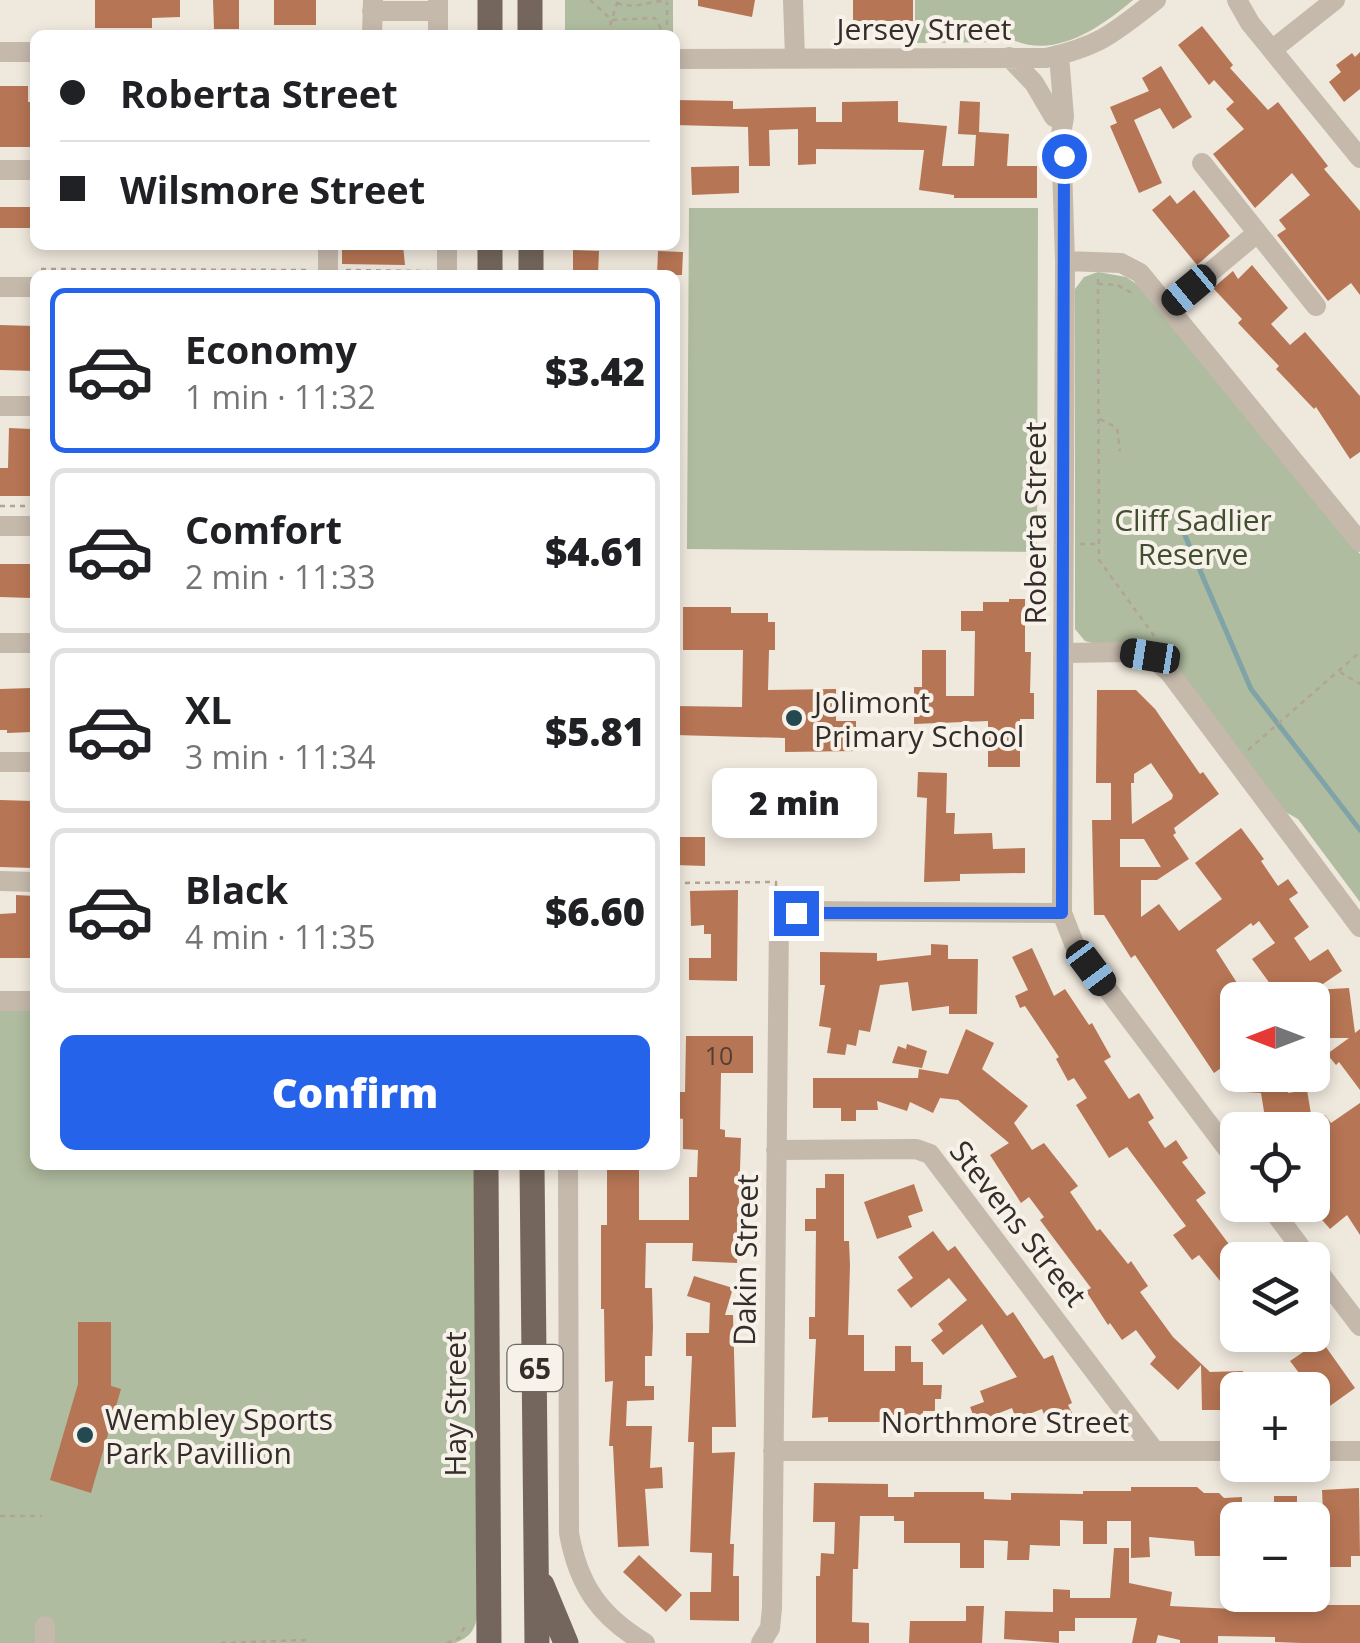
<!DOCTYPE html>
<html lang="en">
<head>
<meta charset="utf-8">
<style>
  :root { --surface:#fff; --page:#f2f2f2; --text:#202124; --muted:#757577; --line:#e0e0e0; --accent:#2563eb }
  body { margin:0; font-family:"Open Sans",sans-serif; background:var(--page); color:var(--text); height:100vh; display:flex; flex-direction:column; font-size:38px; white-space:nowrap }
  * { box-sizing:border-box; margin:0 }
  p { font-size:32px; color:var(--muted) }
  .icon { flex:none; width:55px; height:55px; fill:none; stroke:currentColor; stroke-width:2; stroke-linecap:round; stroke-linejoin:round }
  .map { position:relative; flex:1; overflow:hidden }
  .details { position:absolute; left:30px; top:270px; width:650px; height:900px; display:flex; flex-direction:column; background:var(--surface); border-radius:15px; box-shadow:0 5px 15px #0003 }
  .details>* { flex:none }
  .banner { position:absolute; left:30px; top:30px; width:650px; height:220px; border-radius:15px; box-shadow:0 5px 15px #0003; display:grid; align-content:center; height:220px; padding:0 30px; background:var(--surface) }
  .needle { width:65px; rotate:270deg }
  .fabs { position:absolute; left:1220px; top:982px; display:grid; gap:20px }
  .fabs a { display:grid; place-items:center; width:110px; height:110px; border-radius:15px; background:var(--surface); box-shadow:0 5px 15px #0003; font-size:50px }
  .end { position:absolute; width:45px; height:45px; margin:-22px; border:12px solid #2563eb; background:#fff; box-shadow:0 0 0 5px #fff }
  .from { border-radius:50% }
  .bubble { position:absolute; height:70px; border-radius:15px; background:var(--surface); box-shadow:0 5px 15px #0003; font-size:32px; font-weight:800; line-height:70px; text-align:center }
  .car { position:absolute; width:30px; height:60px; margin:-30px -15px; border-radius:12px; box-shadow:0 0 8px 2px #0007; background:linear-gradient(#222 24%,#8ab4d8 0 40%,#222 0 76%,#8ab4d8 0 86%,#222 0) }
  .banner b { display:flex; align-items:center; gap:35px; height:95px; font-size:38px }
  .banner b+b { border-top:2px solid var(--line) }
  .banner i { width:25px; height:25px; background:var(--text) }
  ul { padding:18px 0 0; list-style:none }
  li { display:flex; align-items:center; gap:30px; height:165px; margin:0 20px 15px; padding:0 10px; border:5px solid var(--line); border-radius:15px }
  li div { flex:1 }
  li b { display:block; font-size:38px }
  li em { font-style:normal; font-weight:800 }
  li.selected { border-color:var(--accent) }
  li>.icon { width:90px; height:90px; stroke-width:1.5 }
  .cta { display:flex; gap:20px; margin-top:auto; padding:20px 30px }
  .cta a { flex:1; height:115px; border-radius:15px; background:var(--accent); color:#fff; font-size:40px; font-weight:800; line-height:115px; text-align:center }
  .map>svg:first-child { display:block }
</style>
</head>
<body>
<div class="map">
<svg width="1360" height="1643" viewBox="0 0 1360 1643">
  <rect width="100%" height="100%" fill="#efe8dd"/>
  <path fill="#afbc9f" d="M565,0H673V35H565Z
    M915,0H1133C1100,28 1053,61 1009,38L1001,42L915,43Z
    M689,208H1038L1037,552L687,549Z
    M1098,272L1126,277L1147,291L1360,554V902L1298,819L1282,810L1172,664L1085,641L1075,629V289L1084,277Z
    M0,1010H35V1165H475L477,1618C474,1632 468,1638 455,1643H0Z"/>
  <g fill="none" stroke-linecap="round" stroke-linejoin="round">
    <path stroke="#80a3a8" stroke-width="5" d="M1180,524L1251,689L1360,830"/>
  </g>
  <path fill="#b67554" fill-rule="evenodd" d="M95,0H180V17L152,18V28H95Z
    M213,0H239V29H214Z
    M274,0H316V25H274Z
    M698,0H755L752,17L698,6Z
    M853,0H913V21H853Z
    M1202,26L1233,65L1230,68L1268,110L1278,102L1328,166L1324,169L1360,211V295L1351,283L1328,301L1277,235L1286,229L1279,220L1310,195L1292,173L1255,208L1213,154L1244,129L1226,109L1234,102L1214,80L1209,85L1178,45Z
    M1360,52V89L1344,102L1329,82L1341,72L1336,65L1352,53L1355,57Z
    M1161,66L1192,117L1173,129L1160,108L1134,120L1162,183L1139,193L1110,126L1117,123L1110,107L1149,91L1142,78Z
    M0,86H28V102H34L31,147H0Z
    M675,100L733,101V109L816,107V122H842V102L898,101V122L947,126L942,166H974L976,135L958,134L960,101L980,102L979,132L1009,134L1007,166H1037V198H954V195L919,190L924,150L816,149V164L798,165V129L769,130L770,166H749L748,127L675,125Z
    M739,166V193L692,195L691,167Z
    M1194,190L1230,236L1197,265L1152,210L1170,195L1177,204Z
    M0,207H35V228H0Z
    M342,245H403L405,265L342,264Z
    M573,250L599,251L598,275H573Z
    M658,251L683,252L682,275H657Z
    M1252,265L1288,308L1271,324L1290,345L1305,332L1360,396V452L1350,459L1316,407L1314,409L1276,369L1279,366L1238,323L1242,319L1213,288L1233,271L1238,279Z
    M0,325L35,326V371L0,370Z
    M9,428L31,429L30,496H0V468H8Z
    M0,564H32L31,598L0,597Z
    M1009,599H1025V652H1031L1030,693H1034V719H1020V767H988V721L914,724V687H922V650H946V696H974L975,631H961V611H983V602H1009Z
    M683,607H731V613H768V622H775V650H769L768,690L836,689V721H856V751L785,752V738L675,735V706L742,707L743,650H683Z
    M31,688L32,732L7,733V730H0V689Z
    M1097,690H1136L1155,709L1200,774L1203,772L1219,794L1174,828L1176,833L1173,835L1189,859L1157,880H1141V917L1159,904L1179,931L1222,899L1195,863L1241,828L1264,859L1261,861L1278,886L1288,879L1298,893L1289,899L1309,927L1294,938L1310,961L1328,949L1342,971L1314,990L1349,988L1355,1033L1360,1029V1090L1339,1062L1336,1065L1327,1054L1349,1038H1312V991L1298,1000H1278L1269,986L1271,985L1252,959L1275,943L1259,921L1253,926L1251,923L1216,950L1244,994L1238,998V1056L1214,1073L1135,955L1131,958L1104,915H1094L1092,820H1111V783H1096ZM1151,763L1173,795L1172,799L1132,824L1131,783H1134V774ZM1120,839H1144L1161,867H1120Z
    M918,772L947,773L946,813H955L954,834L992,833L993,849L1025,848V873L960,874V881L924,882L927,798L917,797Z
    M0,800L33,801V868L0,867Z
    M675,837H705V866L675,865Z
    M738,890L737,981L689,980V958H711V934H704V925L691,926L690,891Z
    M16,895L35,896V958H0V914L16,913Z
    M931,944L948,945V959H978L977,1014H949V1006L912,1011L908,982L880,985L870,1032L859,1030L856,1046L847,1044L845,1055L827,1053L831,1028L819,1026L825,985H820V952L877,953V961L931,955Z
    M1032,948L1054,996L1065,989L1089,1025L1092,1023L1111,1057L1104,1061L1129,1099L1139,1093L1154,1118L1148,1122L1165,1148L1176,1140L1188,1158L1182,1162L1206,1193L1196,1200L1234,1251L1245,1243L1259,1260H1238V1303L1199,1255L1192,1260L1173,1235L1186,1226L1127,1147L1109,1158L1076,1105L1087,1098L1074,1078L1068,1081L1056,1059L1059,1057L1025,1006L1020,1008L1015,996L1028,990L1012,957Z
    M966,1029L994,1043L982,1069L1028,1106L1014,1123L1032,1150L1044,1143L1078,1186L1070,1192L1097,1231L1100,1229L1128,1264L1131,1261L1148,1286L1140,1292L1173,1337L1210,1372L1243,1371L1244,1390H1238V1410H1202L1201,1365L1178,1390L1150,1364L1156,1357L1136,1330L1122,1340L1110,1323L1108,1325L1086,1291L1091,1288L1040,1220L1044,1217L1029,1197L1021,1203L990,1155L1009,1143L958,1100L940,1098L933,1113L910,1102L907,1111L877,1101L878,1110H856V1121H841V1108H813V1078H918L919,1069L948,1074Z
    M686,1036H753V1073H721L720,1129L725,1130V1137L741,1138L737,1263L692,1261L693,1243H646L645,1288H652L653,1327L652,1356H645V1386H654V1400L627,1401L626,1426H652L650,1468L662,1467L663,1488L645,1489L649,1546L618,1547L613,1446H609L613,1381L605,1382L604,1309H601V1225H607V1165H639V1220H689V1177H697L698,1150L683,1149V1119L677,1118V1092H685Z
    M907,1044L927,1051L922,1068L892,1063L898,1046L906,1049Z
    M1231,1075H1289L1288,1093L1307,1090L1312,1120L1283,1125L1284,1130H1267L1261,1093L1230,1091Z
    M1360,1103V1235L1347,1215L1330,1229L1310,1206L1312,1205V1130L1308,1128L1325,1115L1331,1123Z
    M825,1174H844V1241H849L850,1265L848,1335H864V1371H895V1346H911V1362H923V1385H942L941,1399H935V1411H923V1415H892V1422H828V1417L812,1418L816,1339H809V1317H815L816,1231H805V1219H816V1188H825Z
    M914,1184L923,1211L908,1216L912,1227L877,1239L864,1202Z
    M933,1231L948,1251L955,1246L1007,1316L1013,1312L1044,1359L1053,1355L1072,1403L1068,1405L1072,1413L1047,1423L1042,1409L1016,1419L1012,1408L976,1422L970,1407L984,1402L980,1391L1017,1377L982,1324L943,1355L931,1340L943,1331L938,1324L967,1300L949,1278L911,1308L897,1290L913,1278L898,1257Z
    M694,1276L733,1288L725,1315H733L736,1427H712V1453L735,1452L730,1544H734L733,1576H739V1621L690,1620V1592H711L712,1553L690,1552L694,1442H688L692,1356H686V1333H709L710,1303L687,1296Z
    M78,1322H111V1386L121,1389L91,1493L50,1480L78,1384Z
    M1321,1340L1355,1388L1320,1413L1312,1402V1390L1290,1361Z
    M814,1483L888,1484V1497H914V1492H984V1499L1011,1500V1493L1083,1494V1491H1131V1487H1197L1204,1493H1219L1224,1498L1242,1497V1503H1274V1496H1297V1520H1238V1545H1224V1556H1195L1194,1541L1149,1537L1150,1557L1131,1558V1521H1107V1544H1083V1521L1060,1520V1546L1030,1545L1029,1560H1007L1008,1541L984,1540V1568H960V1543H904V1521H894V1516H860L858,1569H853L852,1622L869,1623V1643H816V1576H820L821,1553L834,1554L835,1522H813Z
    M1359,1488L1360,1556H1351V1567H1321V1551H1312V1512L1323,1511L1322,1490Z
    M1114,1548H1129V1583L1172,1592L1170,1606L1234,1609V1595H1268V1610H1320V1605H1360V1643H1301L1275,1642V1637L1218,1636V1643H1180V1640L1158,1635L1156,1643H1132L1137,1618H1075V1631H1059V1643L1004,1639L1005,1611L1053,1612V1589L1070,1590V1598H1110Z
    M639,1555L682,1595L666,1612L623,1572Z
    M966,1606H984L982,1643H909L910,1621H966Z"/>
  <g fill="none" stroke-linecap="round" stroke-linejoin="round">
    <path stroke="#b1a495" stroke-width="2.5" stroke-dasharray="5 5" stroke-linecap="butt" d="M590,0L612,20L655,18L664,35
      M617,3C637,10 648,0 667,1
      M607,35L618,0
      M667,35V2
      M41,269L308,270
      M346,270L428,271
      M1098,279L1099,560L1155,637
      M1098,284L1117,285L1132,293
      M1100,419L1117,428L1120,451
      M0,506H35
      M1080,544H1097
      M1340,672L1360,684
      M1248,750L1360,652
      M675,883L776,882V900
      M0,1516H42
      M221,1643L305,1640L310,1643
      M447,1643L459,1638L466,1624"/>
    <path stroke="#c5b9ab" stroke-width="20" d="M438,0V35
      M793,0L795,58
      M1237,0L1250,23L1360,158
      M372,11H438
      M372,35L373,0
      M1272,50L1335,0
      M0,52H35
      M1059,55L1064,117L1061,134L1065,261L1062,913L1075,946L1238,1163
      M1009,57L1034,83L1054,117
      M675,59L1046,58C1100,46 1114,33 1156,0
      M1202,163L1316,306
      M0,170H35
      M1065,261L1121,263L1140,273L1360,542
      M328,275V245
      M447,275V245
      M0,287H35
      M1170,306L1257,233
      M0,406H35
      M0,526H35
      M0,643H35
      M1064,653L1126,652L1150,656L1170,673L1360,927
      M0,762H35
      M0,881L35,882
      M0,1001H35
      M776,1150L916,1149L930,1154L1154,1450
      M568,1165L569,1533C578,1584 599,1616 645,1643
      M1269,1205L1310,1260
      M1312,1263L1360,1326
      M773,1451H1238
      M1312,1451H1360
      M45,1626V1643
      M761,1643L770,1628L772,1608L779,923L786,916L805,911L1062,913"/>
    <path stroke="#74665c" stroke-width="25" d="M490,0V35
      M530,0V35
      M490,245V275
      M531,245V275
      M486,1165L489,1643
      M532,1165L537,1643
      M542,1585L566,1643"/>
  </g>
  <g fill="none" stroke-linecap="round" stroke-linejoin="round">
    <path stroke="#2563eb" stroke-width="12" d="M796,913H1062L1064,156"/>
  </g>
  <g fill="#244950" stroke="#f7f2e9" stroke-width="4">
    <circle cx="794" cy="718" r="10"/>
    <circle cx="85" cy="1435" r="10"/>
  </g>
  <g text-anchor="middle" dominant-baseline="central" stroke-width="8" stroke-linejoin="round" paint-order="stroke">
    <g font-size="25" fill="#543f34">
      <text x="719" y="1055">10</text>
    </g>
    <rect fill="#f7f2e9" stroke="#6e6863" stroke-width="2.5" x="507.5" y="1345" width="55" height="46" rx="8"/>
    <g font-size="28" font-weight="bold" fill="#342d29">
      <text x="535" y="1368">65</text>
    </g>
    <g font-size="30" fill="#342d29" stroke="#f7f2e9">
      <text x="924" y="28">Jersey Street</text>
      <text transform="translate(1034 523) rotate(-90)">Roberta Street</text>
      <text transform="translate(1019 1223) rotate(52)">Stevens Street</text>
      <text transform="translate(745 1260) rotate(-89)">Dakin Street</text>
      <text transform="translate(454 1404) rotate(-90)">Hay Street</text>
      <text x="1005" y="1421">Northmore Street</text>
    </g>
    <g font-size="30" fill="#414f30" stroke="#f7f2e9">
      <text x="1193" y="519">Cliff Sadlier<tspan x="1193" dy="34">Reserve</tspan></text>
    </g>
    <g font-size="30" fill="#342d29" stroke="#f7f2e9" text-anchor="start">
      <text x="814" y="701">Jolimont<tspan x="814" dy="34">Primary School</tspan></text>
      <text x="105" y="1418">Wembley Sports<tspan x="105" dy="34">Park Pavillion</tspan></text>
    </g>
  </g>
</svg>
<div class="fabs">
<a><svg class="needle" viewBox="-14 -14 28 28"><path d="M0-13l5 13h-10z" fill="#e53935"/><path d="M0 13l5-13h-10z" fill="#757577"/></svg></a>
<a><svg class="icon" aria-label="locate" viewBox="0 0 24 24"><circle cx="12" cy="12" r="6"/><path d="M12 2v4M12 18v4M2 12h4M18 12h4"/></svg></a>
<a><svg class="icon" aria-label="layers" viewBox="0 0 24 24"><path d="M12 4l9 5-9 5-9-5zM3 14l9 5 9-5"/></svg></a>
<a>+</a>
<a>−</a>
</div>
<i class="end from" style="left:1064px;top:156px"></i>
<i class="end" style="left:796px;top:913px"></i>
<div class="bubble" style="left:712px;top:768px;width:165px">2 min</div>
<i class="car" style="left:1189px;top:290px;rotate:230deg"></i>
<i class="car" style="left:1150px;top:656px;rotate:279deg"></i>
<i class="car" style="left:1091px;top:968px;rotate:143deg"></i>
<div class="banner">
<b><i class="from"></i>Roberta Street</b>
<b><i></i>Wilsmore Street</b>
</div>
<section class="details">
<ul>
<li class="selected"><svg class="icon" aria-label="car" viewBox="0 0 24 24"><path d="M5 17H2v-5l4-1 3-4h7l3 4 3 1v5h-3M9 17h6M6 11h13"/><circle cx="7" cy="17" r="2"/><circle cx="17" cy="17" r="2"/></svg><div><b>Economy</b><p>1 min · 11:32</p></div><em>$3.42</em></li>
<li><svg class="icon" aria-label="car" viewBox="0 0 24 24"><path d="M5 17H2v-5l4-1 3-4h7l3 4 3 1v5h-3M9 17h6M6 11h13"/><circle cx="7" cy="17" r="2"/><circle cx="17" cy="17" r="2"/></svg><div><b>Comfort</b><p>2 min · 11:33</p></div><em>$4.61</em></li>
<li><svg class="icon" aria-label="car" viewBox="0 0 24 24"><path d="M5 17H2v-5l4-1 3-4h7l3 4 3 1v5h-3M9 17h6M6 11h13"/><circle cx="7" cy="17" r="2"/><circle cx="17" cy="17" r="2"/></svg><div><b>XL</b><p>3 min · 11:34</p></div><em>$5.81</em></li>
<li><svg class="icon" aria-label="car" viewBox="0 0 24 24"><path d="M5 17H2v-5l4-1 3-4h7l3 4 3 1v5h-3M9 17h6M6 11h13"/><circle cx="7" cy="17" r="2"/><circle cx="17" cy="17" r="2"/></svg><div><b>Black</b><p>4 min · 11:35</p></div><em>$6.60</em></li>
</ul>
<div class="cta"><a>Confirm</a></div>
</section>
</div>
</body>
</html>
